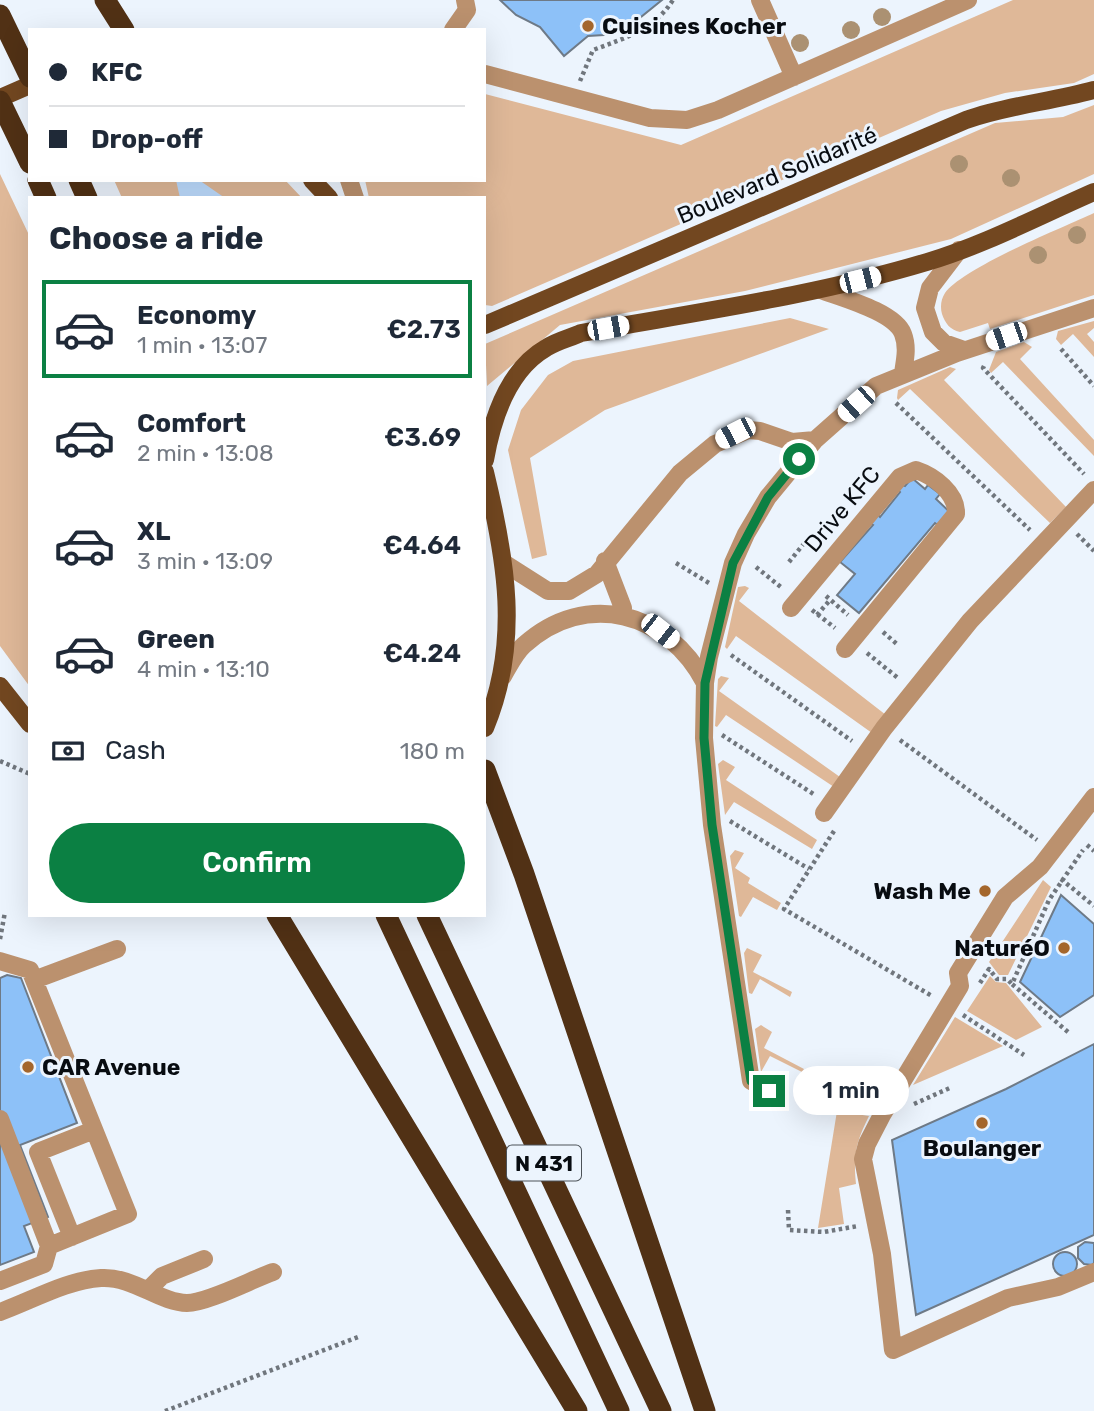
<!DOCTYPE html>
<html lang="en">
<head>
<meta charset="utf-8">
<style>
  :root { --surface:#fff; --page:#f6f6f7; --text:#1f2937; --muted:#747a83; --line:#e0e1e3; --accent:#0b8043 }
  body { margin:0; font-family:Rubik,sans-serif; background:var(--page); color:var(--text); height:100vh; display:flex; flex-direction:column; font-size:26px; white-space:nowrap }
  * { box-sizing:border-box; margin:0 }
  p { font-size:23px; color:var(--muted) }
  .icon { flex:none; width:38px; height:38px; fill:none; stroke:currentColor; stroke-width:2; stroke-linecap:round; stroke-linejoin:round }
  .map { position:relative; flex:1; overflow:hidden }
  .details { position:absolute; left:28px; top:196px; width:458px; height:721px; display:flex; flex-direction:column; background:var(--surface); border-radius:0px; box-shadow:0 7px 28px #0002 }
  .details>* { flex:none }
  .hud { position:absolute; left:28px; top:28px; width:458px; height:154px; border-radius:0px; box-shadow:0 7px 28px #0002; display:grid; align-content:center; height:154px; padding:0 21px; background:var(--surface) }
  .end { position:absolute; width:32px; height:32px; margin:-16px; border:9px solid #0b8043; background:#fff; box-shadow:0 0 0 4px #fff }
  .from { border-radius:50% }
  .bubble { position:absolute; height:49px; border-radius:24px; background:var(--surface); box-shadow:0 7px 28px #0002; font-size:23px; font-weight:600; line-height:49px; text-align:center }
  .car { position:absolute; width:21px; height:42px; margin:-21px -10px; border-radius:9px; box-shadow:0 0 5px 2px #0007; background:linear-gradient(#fff 24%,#345 0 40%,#fff 0 76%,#345 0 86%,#fff 0) }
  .hud b { display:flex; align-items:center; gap:24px; height:66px; font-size:26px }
  .hud b+b { border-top:2px solid var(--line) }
  .hud i { width:18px; height:18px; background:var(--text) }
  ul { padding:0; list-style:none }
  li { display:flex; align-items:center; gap:21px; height:98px; margin:0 14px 10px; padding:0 7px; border:4px solid transparent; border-radius:0px }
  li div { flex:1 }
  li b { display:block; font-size:26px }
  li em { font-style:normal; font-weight:600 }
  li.active { border-color:var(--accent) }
  li>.icon { width:63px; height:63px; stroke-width:1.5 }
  h2 { padding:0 21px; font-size:32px; line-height:84px }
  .pay { display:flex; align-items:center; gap:18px; height:77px; padding:0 21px; font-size:26px }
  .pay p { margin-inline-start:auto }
  .primary-button { display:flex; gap:14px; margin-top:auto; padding:14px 21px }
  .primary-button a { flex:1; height:80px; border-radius:42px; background:var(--accent); color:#fff; font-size:28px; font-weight:600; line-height:80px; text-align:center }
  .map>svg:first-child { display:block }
</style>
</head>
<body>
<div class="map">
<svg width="1094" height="1411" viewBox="0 0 1094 1411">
  <rect width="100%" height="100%" fill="#ecf4fd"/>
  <path fill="#dfb898" d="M1013,0H1094V74L1074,83L1005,93L941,111L492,306L485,305V198H369L365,180H485V94L681,145Z
    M1094,105V174L951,239L745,291L560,325L487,386L485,344L995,123L1063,117Z
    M0,174L30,237V687L0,646Z
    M114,180H285L302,198H122Z
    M1094,213V295L990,329L988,323L960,332C950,330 945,323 942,314C940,307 941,299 945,293C964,267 1062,228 1094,213Z
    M790,318L829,329L605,410L530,458L547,555L532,559L508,450L521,410L548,375L573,361Z
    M1094,321V328L1087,334L1094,342V357L1073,334L1061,345L1056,339L1058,331Z
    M1024,342L1032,347L1020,359L1094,440V456L1003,362L991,373L989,370L996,352Z
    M950,367L956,369L944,380L1066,507L1050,523L910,389L898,400L897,398L898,390Z
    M745,586L749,588L739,601L886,715L872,733L736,636L727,649L725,647L738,587Z
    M721,676L729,678L719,691L840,777L834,787L726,715L717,727L715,726L718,679Z
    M723,760L735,767L726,780L817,840L812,849L734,802L725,815L718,764Z
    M735,850L744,853L735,868L750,878L748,883L781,903L777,910L753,897L741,917L739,916L730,856Z
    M1043,880L1051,887L1008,975H999L989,962Z
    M747,948L762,955L753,972L792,992L790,997L760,979L752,994L749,993L744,953Z
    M990,976L996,982L1006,983L1042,1027L1016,1040L967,1011Z
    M955,1017L1003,1046L913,1085Z
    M761,1025L772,1032L764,1048L804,1069L802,1072L770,1056L761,1072L755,1029Z
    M837,1067L878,1088V1101L873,1109L820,1101Z
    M837,1111L869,1116C856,1142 853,1155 856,1184L839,1188L844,1224L818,1228Z"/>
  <path fill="#beddff" d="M176,180H199L225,198H180Z"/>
  <path fill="#8dc1f8" stroke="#6e7a87" stroke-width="2" d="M500,0H662L631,25L604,35L588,36L564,56L540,27L516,15Z
    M912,478L925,489L928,485L940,494L936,499L954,516L943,529L935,523L859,613L837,595L855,574L840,562L873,525L870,523L878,515L880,517L900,492L898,490L903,485L905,486Z
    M1061,895L1094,924V995L1060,1017L1020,982Z
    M7,975L21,978L77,1123L20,1145L48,1217L24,1226L34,1252L0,1265V978Z
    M1094,1044V1235L916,1315L892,1140L1006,1089Z
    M1085,1242L1094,1243V1263L1092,1265L1084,1264L1078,1258V1247Z
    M1053 1264a12 12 0 1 1 24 0a12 12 0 1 1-24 0Z"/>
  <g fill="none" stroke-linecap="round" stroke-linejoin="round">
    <path stroke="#70767d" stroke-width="4.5" stroke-dasharray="3.5 3.5" stroke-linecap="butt" d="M580,81L593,50C625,38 654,30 673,0
      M1061,349L1094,386
      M984,366L983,368L1084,474
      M896,403L1030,530
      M1077,534L1094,551
      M789,562L806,541L814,548
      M676,563L709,583
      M756,567L782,588
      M826,596L848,615
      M812,610L835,628
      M817,615L830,600
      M883,632L898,645
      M867,653L898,678
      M731,655L852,741
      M722,735L815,795
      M900,740L1037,840
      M0,761L30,774
      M730,821L809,869
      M834,831L784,909L932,996
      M1087,845L1094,851
      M1061,879L1094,906
      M0,939L5,912
      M980,983L989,969L997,979H1007L1012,984
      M963,1015L1024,1055
      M1068,1032L1012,984L1049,900L1083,850
      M914,1104L952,1087
      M807,1107L824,1104L862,1111
      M788,1210L789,1230L824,1232L858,1226
      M165,1411L358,1337"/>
    <path stroke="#bb916e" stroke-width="18" d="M760,0L794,77
      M453,30L467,10L465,0
      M485,74L650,118L687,120L718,110L968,0
      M349,180L355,198
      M959,250L930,288L925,308L933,332L944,343L964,350
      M821,290C842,298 895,312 903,334C908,347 905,360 903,373
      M605,561L623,608L622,615
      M504,563L548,591H569L597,574L680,473L715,444L748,430L760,431L792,442L815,440
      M791,608L900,477L916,470C934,476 957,493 956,514L845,649
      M503,676C509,666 515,653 524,645C586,589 668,612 705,683
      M1094,797L1040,867L1005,897L958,973L960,986L882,1115L867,1144L863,1159L882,1254L893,1350L1008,1298L1058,1287L1094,1272
      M824,813L884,728L970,621L1094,490
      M0,961L30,970L128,1214L49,1246L44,1264L0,1281
      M34,980L117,949
      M769,1091L751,1081L712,825L704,738L705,683L709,657L733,563L746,534L768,497L815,440L876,386L957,353L1094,308
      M0,1119L49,1246
      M72,1237L38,1152L94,1130
      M149,1289L162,1276L204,1259
      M0,1312C31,1301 67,1280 101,1278C133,1276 160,1303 187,1303C207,1303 253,1279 273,1272"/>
    <path stroke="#724720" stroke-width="18" d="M0,98L30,85
      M312,180L329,198
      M485,325L966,120C1008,105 1051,102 1094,90
      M485,460C492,420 508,370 546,348C556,341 570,338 581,333C697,312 814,296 927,262C984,245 1039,216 1094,192
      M485,472C506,559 521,642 485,728
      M0,686L30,724"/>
    <path stroke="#513115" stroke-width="21" d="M105,0L124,30
      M0,15L30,77
      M0,101L30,163
      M38,180L46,198
      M79,180L87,198
      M485,770L524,874L705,1411
      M277,915L577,1411
      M386,915L619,1411
      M427,915L661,1411"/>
  </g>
  <g fill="#ab9172">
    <circle cx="882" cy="17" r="9"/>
    <circle cx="851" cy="30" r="9"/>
    <circle cx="800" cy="43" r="9"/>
    <circle cx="959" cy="164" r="9"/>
    <circle cx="1011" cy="178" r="9"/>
    <circle cx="1077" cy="235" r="9"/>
    <circle cx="1038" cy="255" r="9"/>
  </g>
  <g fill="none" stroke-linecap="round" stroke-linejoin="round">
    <path stroke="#0b8043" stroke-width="9" d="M769,1091L751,1081L712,825L704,738L705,683L733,563L768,497L799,459"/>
  </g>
  <g fill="#a4662c" stroke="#ecf4fd" stroke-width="2.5">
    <circle cx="588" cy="26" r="7"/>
    <circle cx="985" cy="891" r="7"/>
    <circle cx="1064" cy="948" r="7"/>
    <circle cx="28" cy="1067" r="7"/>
    <circle cx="982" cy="1123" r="7"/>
  </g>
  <g text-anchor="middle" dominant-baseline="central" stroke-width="6" stroke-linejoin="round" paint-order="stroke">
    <rect fill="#ecf4fd" stroke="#4c5258" stroke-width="2" x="507" y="1145.5" width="74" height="35" rx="5"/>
    <g font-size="21" font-weight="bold" fill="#080c11">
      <text x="544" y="1163">N 431</text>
    </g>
    <g font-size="23" font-weight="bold" fill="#080c11" stroke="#ecf4fd" text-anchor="start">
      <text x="602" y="26">Cuisines Kocher</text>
      <text x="971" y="891" text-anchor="end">Wash Me</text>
      <text x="1050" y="948" text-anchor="end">NaturéO</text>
      <text x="42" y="1067">CAR Avenue</text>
      <text x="982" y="1148" text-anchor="middle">Boulanger</text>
    </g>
    <g font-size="23" fill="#080c11" stroke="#ecf4fd">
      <text transform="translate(777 175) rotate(-23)">Boulevard Solidarité</text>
      <text transform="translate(842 509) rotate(-50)">Drive KFC</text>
    </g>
  </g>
</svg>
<i class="end from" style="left:799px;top:459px"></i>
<i class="end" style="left:769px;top:1091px"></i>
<div class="bubble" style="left:793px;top:1066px;width:116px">1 min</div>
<i class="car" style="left:860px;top:280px;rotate:76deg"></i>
<i class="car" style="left:608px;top:328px;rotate:80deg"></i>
<i class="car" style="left:1006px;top:336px;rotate:251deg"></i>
<i class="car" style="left:856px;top:404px;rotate:228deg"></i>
<i class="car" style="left:735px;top:433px;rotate:243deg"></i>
<i class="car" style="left:660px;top:631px;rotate:128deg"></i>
<div class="hud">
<b><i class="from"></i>KFC</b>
<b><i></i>Drop-off</b>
</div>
<section class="details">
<h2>Choose a ride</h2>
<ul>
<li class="active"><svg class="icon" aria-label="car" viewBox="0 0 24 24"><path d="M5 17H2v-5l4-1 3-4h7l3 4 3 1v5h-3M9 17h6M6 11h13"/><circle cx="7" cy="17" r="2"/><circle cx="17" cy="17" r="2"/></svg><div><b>Economy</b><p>1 min · 13:07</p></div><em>€2.73</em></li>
<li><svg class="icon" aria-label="car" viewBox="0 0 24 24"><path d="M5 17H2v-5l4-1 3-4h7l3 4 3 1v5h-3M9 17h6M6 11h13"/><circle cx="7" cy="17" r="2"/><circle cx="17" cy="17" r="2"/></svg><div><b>Comfort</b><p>2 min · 13:08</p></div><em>€3.69</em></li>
<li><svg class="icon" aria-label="car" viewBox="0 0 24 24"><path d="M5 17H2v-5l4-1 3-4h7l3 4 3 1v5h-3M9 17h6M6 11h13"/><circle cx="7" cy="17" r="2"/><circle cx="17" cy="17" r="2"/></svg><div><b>XL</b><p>3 min · 13:09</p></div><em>€4.64</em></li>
<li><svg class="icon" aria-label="car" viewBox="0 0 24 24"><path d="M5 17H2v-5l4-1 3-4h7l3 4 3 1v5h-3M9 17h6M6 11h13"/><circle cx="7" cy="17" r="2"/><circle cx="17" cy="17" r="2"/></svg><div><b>Green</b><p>4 min · 13:10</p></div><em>€4.24</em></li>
</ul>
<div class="pay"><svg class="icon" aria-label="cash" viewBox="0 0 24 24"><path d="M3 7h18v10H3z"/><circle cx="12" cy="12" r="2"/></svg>Cash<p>180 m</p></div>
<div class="primary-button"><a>Confirm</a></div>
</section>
</div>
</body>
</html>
